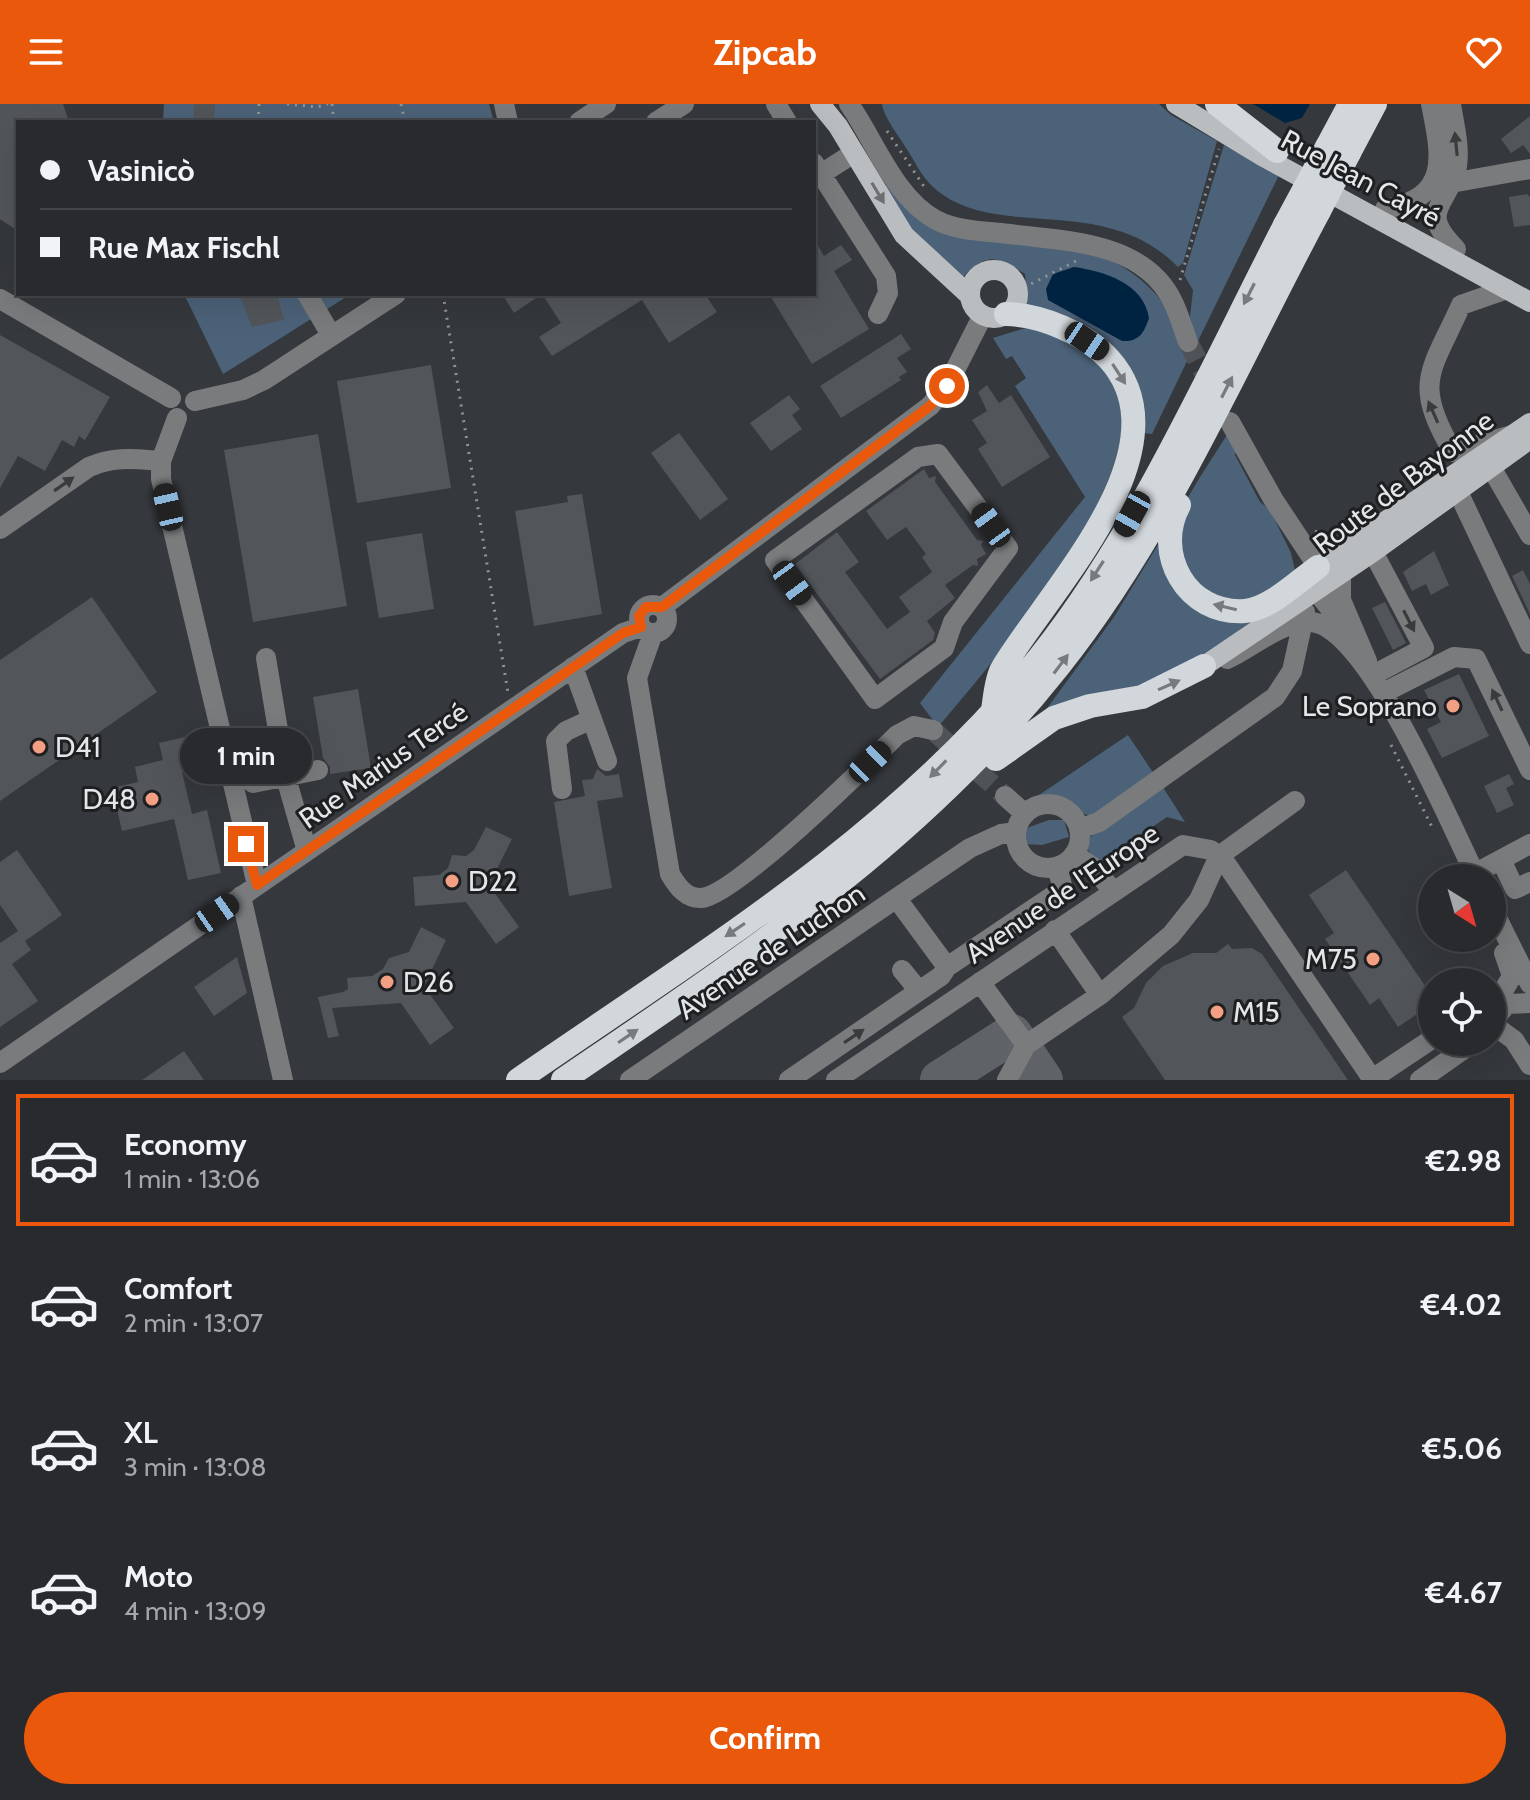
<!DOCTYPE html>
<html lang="en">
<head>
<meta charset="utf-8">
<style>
  :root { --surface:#282a2d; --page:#343639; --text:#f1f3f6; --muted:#a5a7aa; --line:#444649; --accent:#ea580c }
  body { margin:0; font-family:Cabin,sans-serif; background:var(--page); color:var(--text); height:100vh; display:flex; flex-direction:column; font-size:30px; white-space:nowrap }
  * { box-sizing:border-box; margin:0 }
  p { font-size:26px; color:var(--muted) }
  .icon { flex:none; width:44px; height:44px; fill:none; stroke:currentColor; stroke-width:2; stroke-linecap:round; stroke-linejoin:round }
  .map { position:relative; height:976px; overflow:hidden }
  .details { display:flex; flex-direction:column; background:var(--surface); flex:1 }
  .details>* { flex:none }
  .banner { position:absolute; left:16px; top:16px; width:800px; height:176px; border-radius:0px; box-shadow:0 8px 32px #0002,0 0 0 2px var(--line); display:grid; align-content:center; height:176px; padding:0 24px; background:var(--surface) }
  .needle { width:52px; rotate:143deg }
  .buttons { position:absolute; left:1418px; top:760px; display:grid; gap:16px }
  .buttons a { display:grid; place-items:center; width:88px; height:88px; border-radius:50%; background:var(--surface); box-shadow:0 8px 32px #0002,0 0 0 2px var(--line); font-size:40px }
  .end { position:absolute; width:36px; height:36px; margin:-18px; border:10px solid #ea580c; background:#fff; box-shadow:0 0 0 4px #fff }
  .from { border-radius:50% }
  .bubble { position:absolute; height:56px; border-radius:28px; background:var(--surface); box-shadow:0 8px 32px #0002,0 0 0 2px var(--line); font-size:26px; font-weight:700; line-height:56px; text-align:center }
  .car { position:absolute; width:24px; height:48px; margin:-24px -12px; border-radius:10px; box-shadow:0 0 6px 2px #0007; background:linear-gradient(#222 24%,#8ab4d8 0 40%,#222 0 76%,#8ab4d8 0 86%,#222 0) }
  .banner b { display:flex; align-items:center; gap:28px; height:76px; font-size:30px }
  .banner b+b { border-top:2px solid var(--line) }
  .banner i { width:20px; height:20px; background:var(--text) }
  ul { padding:14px 0 0; list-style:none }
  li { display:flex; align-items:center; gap:24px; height:132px; margin:0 16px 12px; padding:0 8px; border:4px solid transparent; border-radius:0px }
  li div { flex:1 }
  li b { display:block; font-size:30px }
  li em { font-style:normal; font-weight:700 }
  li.current { border-color:var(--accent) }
  li>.icon { width:72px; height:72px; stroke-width:1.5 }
  .primary-button { display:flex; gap:16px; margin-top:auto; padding:16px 24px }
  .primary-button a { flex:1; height:92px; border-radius:48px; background:var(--accent); color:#fff; font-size:32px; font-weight:700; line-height:92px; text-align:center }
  header { display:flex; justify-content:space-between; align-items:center; height:104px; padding:0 24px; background:var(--accent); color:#fff; font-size:36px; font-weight:700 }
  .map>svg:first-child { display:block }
</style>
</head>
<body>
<header><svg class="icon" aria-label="menu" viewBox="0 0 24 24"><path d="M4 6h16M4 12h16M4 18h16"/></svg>Zipcab<svg class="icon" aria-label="heart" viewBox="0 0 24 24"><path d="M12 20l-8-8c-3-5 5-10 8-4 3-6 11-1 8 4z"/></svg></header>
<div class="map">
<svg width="1530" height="976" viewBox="0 0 1530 976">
  <rect width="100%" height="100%" fill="#35383c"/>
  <path fill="#4c6278" d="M164,0H489L494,18H163Z
    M882,0H1159L1171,11L1217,37L1183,159L1178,163C1103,86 994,140 932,82C922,73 915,58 908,47C899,32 884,14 882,0Z
    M1224,41L1279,71L1197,239L1190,213L1193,186L1184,171Z
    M888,81L954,131L1094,150C1139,164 1177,204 1190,251L1152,330L1143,329L1133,275L1024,203L1027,191L1025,170C998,152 987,148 963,173L918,136L884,83Z
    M184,190H351L223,270Z
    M1032,222C1063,236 1111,257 1120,294C1143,383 994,557 938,623L920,599L1085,393L1015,282L1026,274L1012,252L1006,255L993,234Z
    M1229,327L1237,344L1235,351L1260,398L1270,406L1291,449L1296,471C1285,479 1273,490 1260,495C1216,513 1169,462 1178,418C1182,396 1217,349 1229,327Z
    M1159,439L1187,491L1273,505L1218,544L1145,581L1045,607L1114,513Z
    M1128,631L1154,670L1095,711C1078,714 1066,692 1039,691Z
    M1161,680L1185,718L1167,713L1099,759L1087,745L1090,733Z
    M1049,716H1064L1069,733L1042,741L1023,740L1021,726Z"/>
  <path fill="#002342" d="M1253,0H1310L1302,14L1285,19Z
    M1074,163C1103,167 1144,179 1149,214C1144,229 1139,238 1122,237L1048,196L1046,185L1053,170Z"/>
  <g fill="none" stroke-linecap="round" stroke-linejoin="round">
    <path stroke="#5f6266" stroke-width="40" d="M940,976L1012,930L1043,976"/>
  </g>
  <path fill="#52565a" d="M0,0H63L69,18H18V127L0,115Z
    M194,0H215L214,18H193Z
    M1530,12V50L1523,41L1511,49L1501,35Z
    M1527,90L1530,93V121L1514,123L1509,93Z
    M814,135L824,152L841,141L852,156L834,167L869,225L812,260L769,190H814Z
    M239,190H277L284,216L252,223Z
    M502,190H705L717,208L669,239L642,196L552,252L539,233L561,219L542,190L514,209Z
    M901,230L911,245L897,254L907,268L899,273L901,276L841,314L820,282Z
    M0,231L110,293L85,336L79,332L74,343L62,336L45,367L18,352L0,384Z
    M431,261L451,384L357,399L337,277Z
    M987,281L999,299L1011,291L1050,353L1002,383L978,345L987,339L972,316L987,307L978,288Z
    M789,291L800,305L792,311L802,325L771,347L750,319Z
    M679,329L728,395L700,416L651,349Z
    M318,330L347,502L253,518L224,346Z
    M924,365L929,374L936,372L935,378L977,436L983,437L981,441L986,450L977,455L978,462L973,461L945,481L955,494L927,517L935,529L933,536L880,575L795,460L837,428L859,458L845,468L887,525L910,508L899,493L932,468L922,453L926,450L906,423L887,436L866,407Z
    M582,390L602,510L534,522L515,407L568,398L567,392Z
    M422,429L434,505L379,514L366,438Z
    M1434,447L1449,481L1431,491L1426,480L1412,487L1403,468Z
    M1523,466L1530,480V510L1512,472Z
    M92,493L157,588L0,697V556Z
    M1385,498L1406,539L1393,546L1372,504Z
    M1459,570L1489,632L1442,654L1427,625L1441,618L1424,586Z
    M358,585L371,664L330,670V663L323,654L313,593Z
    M194,631L202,664L182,668L192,710L207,706L221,769L188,776L174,715L122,727L112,684L138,678L135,663L163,656L159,639Z
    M597,665L606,672L619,670L623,693L597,697L612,784L569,792L554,698L585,692L582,676L593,675Z
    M1509,670L1514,680L1506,684L1514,701L1497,709L1484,682Z
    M486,723L512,735L489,781L519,823L496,840L466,798L415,802L413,773L439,771L448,764L452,751L466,752L474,746Z
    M17,746L62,811L25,837L31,846L12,860L38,897L0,923V839L18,827L0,801V758Z
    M1346,766L1432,892V900L1398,923L1379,894L1370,901L1325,835L1334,829L1309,791Z
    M421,823L446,836L424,882L454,924L430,941L401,899L332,904L339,932L328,934L318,893L343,888L348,885L347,874L372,872L383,865L389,854L409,848Z
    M1228,840L1232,845L1252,844L1262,850L1348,976H1165L1122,913L1134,904L1146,879L1163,862L1193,849H1216Z
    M237,853L247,889L214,912L194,883Z
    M184,947L204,976H142Z"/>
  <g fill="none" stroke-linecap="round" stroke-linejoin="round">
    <path stroke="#4f5256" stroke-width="20" stroke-dasharray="20 10" stroke-linecap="butt" d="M1188,238L1212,284
      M933,626L1005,692"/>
    <path stroke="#929598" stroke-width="3" stroke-dasharray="2 6" stroke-linecap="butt" d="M287,0L317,3L328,0
      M332,0L334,18
      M401,0L405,18
      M258,18L259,0
      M887,27L925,84
      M1180,176L1219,45
      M1017,187L1078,156
      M443,190L508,589
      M1315,427L1330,434
      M1391,641L1432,723"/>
    <path stroke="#797b7d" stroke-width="20" d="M504,0L508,18
      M776,0L787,18
      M849,0C875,37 894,93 936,116C955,126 980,127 1001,129C1060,137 1143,135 1173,198C1179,210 1183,225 1188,238
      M1451,0C1454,20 1460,42 1457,62C1449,102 1416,105 1456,145
      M579,18L606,0
      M656,18L684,0
      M814,59L886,172L888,189L878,210
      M821,70L854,49
      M1440,75L1451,79L1530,65
      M1385,105C1452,93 1441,51 1431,0
      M1507,185L1461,201C1431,268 1412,278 1453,348L1508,332
      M307,190L331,231
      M0,195L171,294
      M195,297L243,286L264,276L396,190
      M177,314L161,357V375L257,781
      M1230,318L1273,395L1318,463
      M938,350L1008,444L953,518L944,544L875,595L775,456L918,353Z
      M1484,351L1530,431
      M1451,373L1530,540
      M0,425L89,363C114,352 134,355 161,357
      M1327,467L1341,470V496L1367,557
      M1316,487L1345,523
      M639 515a14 14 0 1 1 28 0a14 14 0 1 1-28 0Z
      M662,503L930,302L947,282L983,211
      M653,529L637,574L670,770C677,782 686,795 702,794C736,790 867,661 897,631L914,622L933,626
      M266,554L286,674L307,747
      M1227,555C1252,544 1281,517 1310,518C1367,519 1452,725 1477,774
      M573,563L607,657
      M1373,571L1424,544L1373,448
      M1385,588L1454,553L1476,555L1530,666
      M253,679L318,666
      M562,685L556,637L566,627L592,615
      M1005,692L1025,710
      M1016 732a32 32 0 1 1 64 0a32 32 0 1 1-64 0Z
      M1079,725L1099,718L1275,593L1292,567L1305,508
      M1074,750L1093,763L1113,787
      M1501,756L1515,785L1530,778
      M1472,771L1530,740
      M241,792L283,976
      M897,795L947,863L1063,785L1057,763
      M1492,804L1530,880
      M1055,826L1100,891
      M902,866L919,887
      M980,878L1026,941L1007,976
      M1502,889L1512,872L1504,849
      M1492,918L1507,900L1530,899
      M1492,920L1514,936L1530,961
      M1026,941L1100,891L1171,831L1199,796L1219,752L1295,697
      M0,959L623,529L641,523
      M1372,975L1432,935
      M630,976L970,744L1001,730L1016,728
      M789,976L941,872L947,863
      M836,976L1183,741L1211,746L1227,761L1373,976
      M1420,976L1474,938"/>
    <path stroke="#b9bdc0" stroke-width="20" d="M820,0L838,22L904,131L970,192
      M1176,0L1262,52L1530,198
      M970 190a24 24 0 1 1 48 0a24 24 0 1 1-48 0Z
      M1318,463L1530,319
      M1204,562L1373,448L1530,335"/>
    <path stroke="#d2d7db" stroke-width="24" d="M1217,0L1277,47
      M1327,43L1350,0
      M1349,49L1375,0
      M1179,401C1153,449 1186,511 1245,507C1270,505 1298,477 1318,463
      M993,606C995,594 996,576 1002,565C1047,489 1190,345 1109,255C1085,229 1041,211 1006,210
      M996,655L1054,614L1090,602L1142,593L1204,562
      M518,976C696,853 885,739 1026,570C1134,441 1208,270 1285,121
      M563,976C746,851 919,739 1058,563C1167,426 1237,260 1319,107"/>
    <path stroke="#d2d7db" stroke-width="24" d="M1319,107L1349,49
      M1285,121L1327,43"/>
  </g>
  <defs><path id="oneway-solid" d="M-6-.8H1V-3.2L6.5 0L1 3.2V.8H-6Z" transform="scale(2)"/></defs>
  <g fill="#393b3d">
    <use href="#oneway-solid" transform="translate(1456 40) rotate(-96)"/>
    <use href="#oneway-solid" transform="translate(1433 308) rotate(-114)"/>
    <use href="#oneway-solid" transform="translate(64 380) rotate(-35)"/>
    <use href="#oneway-solid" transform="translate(1409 517) rotate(63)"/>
    <use href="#oneway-solid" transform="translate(1497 596) rotate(-115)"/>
    <use href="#oneway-solid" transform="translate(854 932) rotate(-34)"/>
  </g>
  <use fill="#6c6e70" href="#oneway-solid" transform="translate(878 89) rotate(59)"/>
  <g fill="#787b7e">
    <use href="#oneway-solid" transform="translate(1249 190) rotate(117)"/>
    <use href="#oneway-solid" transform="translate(1119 270) rotate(57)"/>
    <use href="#oneway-solid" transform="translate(1227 283) rotate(-63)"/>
    <use href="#oneway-solid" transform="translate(1097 467) rotate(123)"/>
    <use href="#oneway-solid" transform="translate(1225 503) rotate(-167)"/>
    <use href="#oneway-solid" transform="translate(1061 560) rotate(-53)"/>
    <use href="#oneway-solid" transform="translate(1169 581) rotate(-24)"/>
    <use href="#oneway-solid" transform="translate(938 665) rotate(134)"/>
    <use href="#oneway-solid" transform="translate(735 826) rotate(146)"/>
    <use href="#oneway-solid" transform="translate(628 932) rotate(-34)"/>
  </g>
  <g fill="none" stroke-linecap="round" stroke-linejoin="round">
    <path stroke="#ea580c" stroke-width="10" d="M246,740L257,781L623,529L641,523L639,512L646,503H662L930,302L947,282"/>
  </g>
  <g fill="#f39f83" stroke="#1e1f21" stroke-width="3">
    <circle cx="1453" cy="602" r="8"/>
    <circle cx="39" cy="643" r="8"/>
    <circle cx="152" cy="695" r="8"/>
    <circle cx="452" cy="777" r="8"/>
    <circle cx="1373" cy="855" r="8"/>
    <circle cx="387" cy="878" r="8"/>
    <circle cx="1217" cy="908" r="8"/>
  </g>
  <g text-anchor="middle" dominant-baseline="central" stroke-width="6" stroke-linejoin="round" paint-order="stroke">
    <g font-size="28" fill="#e4e7e9" stroke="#1e1f21">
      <text transform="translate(1361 74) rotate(28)">Rue Jean Cayré</text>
      <text transform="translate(1403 378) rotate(-37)">Route de Bayonne</text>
      <text transform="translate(383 661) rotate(-35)">Rue Marius Tercé</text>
      <text transform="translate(1062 789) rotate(-34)">Avenue de l'Europe</text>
      <text transform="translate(771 847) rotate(-34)">Avenue de Luchon</text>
    </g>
    <g font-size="28" fill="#e4e7e9" stroke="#1e1f21" text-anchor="start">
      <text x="1437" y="602" text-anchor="end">Le Soprano</text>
      <text x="55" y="643">D41</text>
      <text x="136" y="695" text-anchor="end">D48</text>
      <text x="468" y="777">D22</text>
      <text x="1357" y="855" text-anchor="end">M75</text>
      <text x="403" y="878">D26</text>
      <text x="1233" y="908">M15</text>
    </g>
  </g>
</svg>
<div class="buttons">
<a><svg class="needle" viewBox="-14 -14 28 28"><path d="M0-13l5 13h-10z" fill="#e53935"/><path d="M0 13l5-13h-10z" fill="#a5a7aa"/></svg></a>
<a><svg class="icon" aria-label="locate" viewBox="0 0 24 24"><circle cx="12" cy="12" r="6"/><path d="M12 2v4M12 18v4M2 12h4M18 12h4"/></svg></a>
</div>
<i class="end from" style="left:947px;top:282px"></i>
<i class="end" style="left:246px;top:740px"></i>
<div class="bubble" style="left:180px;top:624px;width:132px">1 min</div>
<i class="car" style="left:1087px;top:237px;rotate:124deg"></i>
<i class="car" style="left:168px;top:403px;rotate:347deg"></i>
<i class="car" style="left:1132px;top:410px;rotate:209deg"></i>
<i class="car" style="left:991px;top:421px;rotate:324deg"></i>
<i class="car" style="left:792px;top:479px;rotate:144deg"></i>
<i class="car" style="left:870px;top:658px;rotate:46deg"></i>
<i class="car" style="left:217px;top:809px;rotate:55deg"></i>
<div class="banner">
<b><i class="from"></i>Vasinicò</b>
<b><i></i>Rue Max Fischl</b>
</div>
</div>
<section class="details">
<ul>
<li class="current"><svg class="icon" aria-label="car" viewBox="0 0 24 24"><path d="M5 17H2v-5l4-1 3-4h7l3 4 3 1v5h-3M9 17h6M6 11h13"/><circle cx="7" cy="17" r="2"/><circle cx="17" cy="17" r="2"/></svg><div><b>Economy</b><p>1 min · 13:06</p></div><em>€2.98</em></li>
<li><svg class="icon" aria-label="car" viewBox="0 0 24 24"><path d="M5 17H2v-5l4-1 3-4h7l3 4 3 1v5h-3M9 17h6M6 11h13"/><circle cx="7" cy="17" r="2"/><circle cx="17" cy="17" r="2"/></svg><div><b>Comfort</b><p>2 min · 13:07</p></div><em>€4.02</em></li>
<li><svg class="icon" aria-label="car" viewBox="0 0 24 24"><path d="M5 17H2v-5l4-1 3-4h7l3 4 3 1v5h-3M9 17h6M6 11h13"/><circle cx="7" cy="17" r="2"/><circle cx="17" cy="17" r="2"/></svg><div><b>XL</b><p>3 min · 13:08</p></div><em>€5.06</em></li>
<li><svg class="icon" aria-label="car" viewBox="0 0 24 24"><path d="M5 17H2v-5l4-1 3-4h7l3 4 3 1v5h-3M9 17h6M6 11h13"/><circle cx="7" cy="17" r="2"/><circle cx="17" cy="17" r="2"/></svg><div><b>Moto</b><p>4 min · 13:09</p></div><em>€4.67</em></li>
</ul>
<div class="primary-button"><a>Confirm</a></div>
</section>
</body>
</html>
